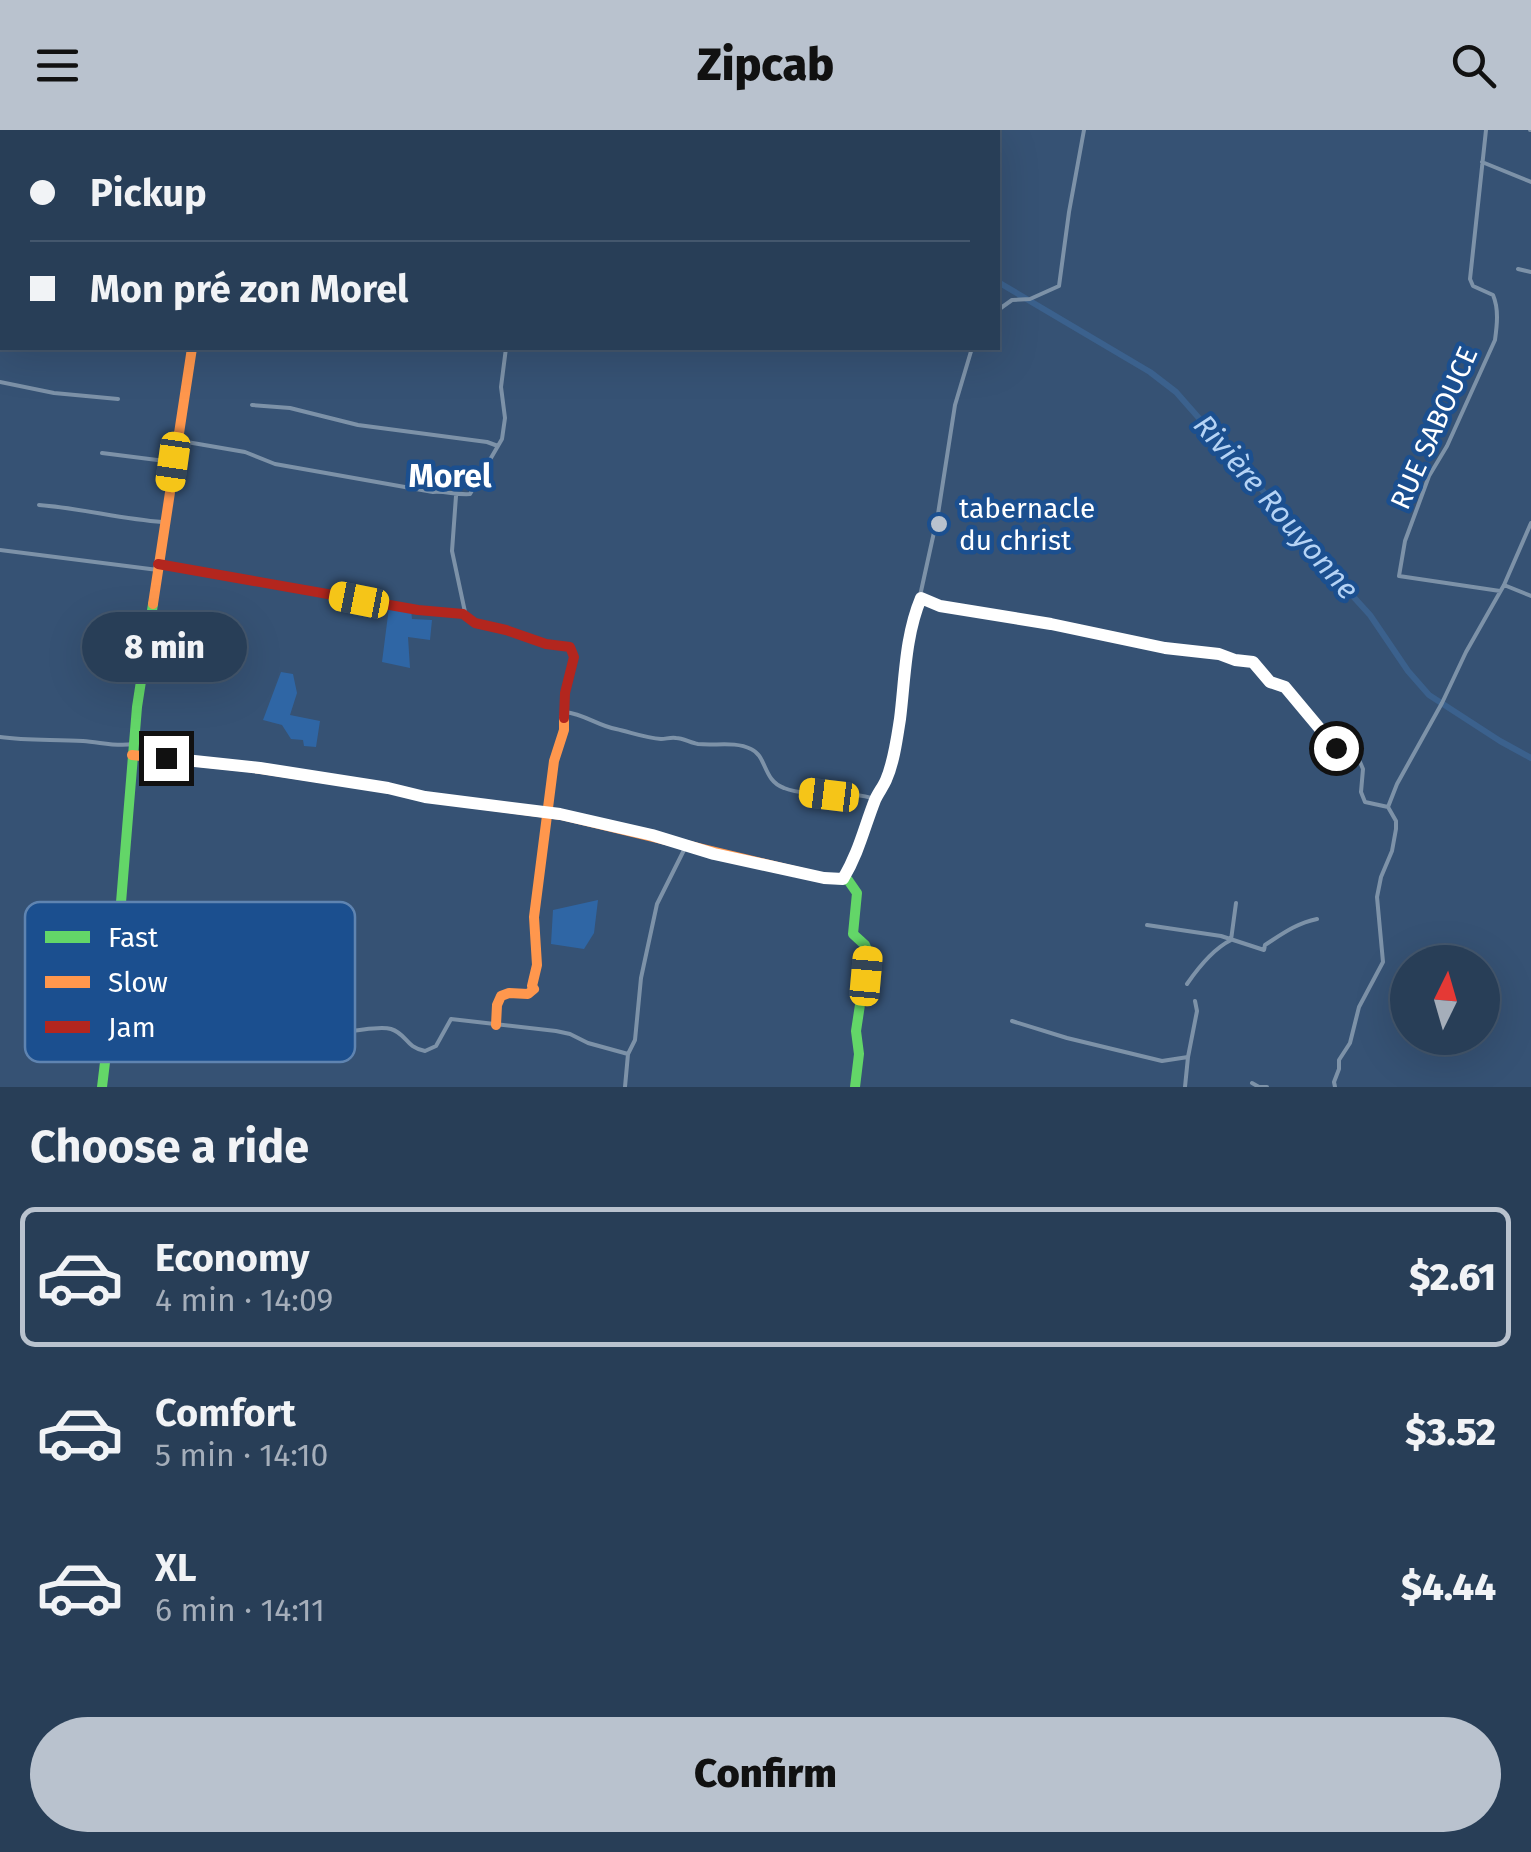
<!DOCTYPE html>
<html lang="en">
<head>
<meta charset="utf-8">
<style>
  :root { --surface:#283e57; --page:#30455d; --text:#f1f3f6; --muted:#a5aeba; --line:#44576d; --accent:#b9c2ce }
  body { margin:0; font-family:"Fira Sans",sans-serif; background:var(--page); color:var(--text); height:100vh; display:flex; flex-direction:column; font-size:38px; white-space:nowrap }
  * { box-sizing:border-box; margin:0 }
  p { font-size:32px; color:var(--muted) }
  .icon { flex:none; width:55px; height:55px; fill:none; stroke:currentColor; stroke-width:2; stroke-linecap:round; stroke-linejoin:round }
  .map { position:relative; height:957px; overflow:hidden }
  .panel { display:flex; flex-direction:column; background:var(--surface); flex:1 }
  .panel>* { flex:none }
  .top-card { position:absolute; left:0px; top:0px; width:1000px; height:220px; box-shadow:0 10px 40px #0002,0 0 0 2px var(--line); display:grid; align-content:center; height:220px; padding:0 30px; background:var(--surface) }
  .needle { width:65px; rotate:5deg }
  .tools { position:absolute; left:1390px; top:815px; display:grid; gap:20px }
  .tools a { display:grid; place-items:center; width:110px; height:110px; border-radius:50%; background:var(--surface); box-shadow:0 10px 40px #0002,0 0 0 2px var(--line); font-size:50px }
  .end { position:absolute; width:45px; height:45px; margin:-22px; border:12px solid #fff; background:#111; box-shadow:0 0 0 5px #111 }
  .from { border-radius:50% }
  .bubble { position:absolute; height:70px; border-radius:35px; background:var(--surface); box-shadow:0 10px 40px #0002,0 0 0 2px var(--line); font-size:32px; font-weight:800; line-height:70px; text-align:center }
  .car { position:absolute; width:30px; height:60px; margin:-30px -15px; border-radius:12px; box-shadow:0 0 8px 2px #0007; background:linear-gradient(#f5c518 24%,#345 0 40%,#f5c518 0 76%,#345 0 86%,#f5c518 0) }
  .top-card b { display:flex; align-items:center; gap:35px; height:95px; font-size:38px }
  .top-card b+b { border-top:2px solid var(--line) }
  .top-card i { width:25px; height:25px; background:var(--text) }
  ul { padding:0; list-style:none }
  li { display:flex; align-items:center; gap:30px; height:140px; margin:0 20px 15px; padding:0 10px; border:5px solid transparent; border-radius:15px }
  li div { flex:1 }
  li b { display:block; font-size:38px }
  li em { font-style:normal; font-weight:800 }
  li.current { border-color:var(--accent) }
  li>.icon { width:90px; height:90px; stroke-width:1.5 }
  h2 { padding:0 30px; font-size:45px; line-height:120px }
  .action { display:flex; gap:20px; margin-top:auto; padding:20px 30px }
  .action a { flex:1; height:115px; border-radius:60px; background:var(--accent); color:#111; font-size:40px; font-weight:800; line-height:115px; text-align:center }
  header { display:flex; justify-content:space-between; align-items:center; height:130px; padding:0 30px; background:var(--accent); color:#111; font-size:45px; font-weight:800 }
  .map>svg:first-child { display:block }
</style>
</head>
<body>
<header><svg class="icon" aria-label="menu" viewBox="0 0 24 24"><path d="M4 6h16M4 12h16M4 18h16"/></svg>Zipcab<svg class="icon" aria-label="search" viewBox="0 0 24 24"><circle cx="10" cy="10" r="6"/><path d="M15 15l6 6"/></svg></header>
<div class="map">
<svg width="1531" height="957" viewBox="0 0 1531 957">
  <rect width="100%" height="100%" fill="#365274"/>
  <path fill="#2f66a5" d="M389,477L411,480L412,489L432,490L430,510L408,507L410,538L382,532Z
    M281,542L293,544L297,563L290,585L320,591L316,617L304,616L303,610L291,609L282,595L263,590Z
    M598,770L594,803L584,819L551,814L553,780Z"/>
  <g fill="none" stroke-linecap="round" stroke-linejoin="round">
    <path stroke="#3b618d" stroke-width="2.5" d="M274,0L280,2"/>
    <path stroke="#3b618d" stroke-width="6" d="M842,0L844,2
      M998,152L1150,242L1176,262L1278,378L1329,440L1370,485L1408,541L1429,565L1500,611L1531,628"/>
    <path stroke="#7d92a8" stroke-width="4" d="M585,0L589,2
      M1486,0L1470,149L1473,156L1493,165C1499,179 1497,195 1495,210L1447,316L1429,346L1405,411L1399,446L1500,461
      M1530,0H1531
      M54,2L55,0
      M562,2L563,0
      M1482,32L1531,52
      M1518,139L1531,142
      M998,180L1012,170L1030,169L1059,156L1069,82L1084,0
      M0,252L54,263L118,269
      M252,275L290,278L358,295L487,312L498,316
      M181,311L245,322L275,334L433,362C446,361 456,365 470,364L502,309L505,288L501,257L506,218
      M102,323L173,332
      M456,366L452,421L465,482
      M39,375C80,378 121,389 162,392
      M0,420L158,440
      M1504,455L1531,466
      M921,468L929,473L940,476L1051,494L1165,518L1219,524L1235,530L1253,533L1271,552L1285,557L1336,617L1351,624L1360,632L1363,639L1361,662L1365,672L1388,677
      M565,582C584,584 599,596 616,599C630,602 646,608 661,609C666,609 671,607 676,608C683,608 691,613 698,614C715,616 735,611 751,619C767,626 763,651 784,658C813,669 847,659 875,669
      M0,607C28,611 55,609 83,611C100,612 116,617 133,614
      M843,749L860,717L875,669L886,650L891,631L900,587V569L907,525L938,384L955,275L972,218
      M1147,795L1221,806L1264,820L1265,815C1282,804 1297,793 1317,789
      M1187,854C1198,838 1215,818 1231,810L1236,773
      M113,871L343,901C357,902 379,895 391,899C407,904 405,917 425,921L436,916L451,889L556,901L570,904L588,913L628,924L625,957
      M1012,891L1067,908L1162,931L1188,927
      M628,924L635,910L641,848L657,774L686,716
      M1252,953L1259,957H1267
      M1185,957L1188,927L1197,881L1195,871
      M1335,957L1334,952L1339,939V930L1350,913L1359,877L1383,832L1377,767L1381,747L1392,721L1396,699V691L1388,677L1397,654L1442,573L1466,522L1504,455L1531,393"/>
    <path stroke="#63d668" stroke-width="10" d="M221,0V2
      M824,748L848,750L857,763L853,804L865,815L868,822L856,901L859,924L855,957
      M102,957L114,858L137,577L153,474"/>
    <path stroke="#ff974d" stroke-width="10" d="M326,2L329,0
      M153,474L192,218
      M132,625L248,637L389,658L425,667L561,685L824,748
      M496,895L497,875L501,866L509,863L528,864L534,859L532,856L537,835L534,787L554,631L564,600V588"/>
    <path stroke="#b3261e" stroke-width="10" d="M158,434L418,480L463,484L475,493L506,500L546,514L570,517L574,527L565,563L564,588"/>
  </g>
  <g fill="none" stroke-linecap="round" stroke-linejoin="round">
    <path stroke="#fff" stroke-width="12" d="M166,628L260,638L388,658L425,667L560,684L652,705L714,724L824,748L843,749C859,722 864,698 875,670C878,663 883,657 886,650C894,632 897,608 900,589C905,549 905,506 921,468L940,476L1051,494L1165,518L1219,524L1235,530L1253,532L1270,552L1285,557L1336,618"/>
  </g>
  <circle fill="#b9c2ce" stroke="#1b4f8f" stroke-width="4" cx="939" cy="394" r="10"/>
  <g text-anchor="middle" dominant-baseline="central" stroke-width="9" stroke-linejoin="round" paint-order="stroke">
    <g font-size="28" fill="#fff" stroke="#1b4f8f">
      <text transform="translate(1434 298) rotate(-66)">RUE SABOUCE</text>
    </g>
    <g font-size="28" fill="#fff" stroke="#1b4f8f" text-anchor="start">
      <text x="959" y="378">tabernacle<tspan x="959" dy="32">du christ</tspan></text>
    </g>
    <g font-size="30" font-style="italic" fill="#b5d3f5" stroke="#1b4f8f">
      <text transform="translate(1276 377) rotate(49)">Rivière Rouyonne</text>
    </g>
    <g font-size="32" font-weight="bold" fill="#fff" stroke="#1b4f8f">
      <text x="450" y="346">Morel</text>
    </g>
  </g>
  <rect x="25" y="772" width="330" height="160" rx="15" fill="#1b4f8f" stroke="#5f84b1" stroke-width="2.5"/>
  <rect x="45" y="801" width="45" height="12" fill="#63d668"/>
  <rect x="45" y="846" width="45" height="12" fill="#ff974d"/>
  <rect x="45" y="891" width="45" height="12" fill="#b3261e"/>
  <g font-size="28" fill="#fff">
    <text x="108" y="817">Fast</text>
    <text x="108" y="862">Slow</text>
    <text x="108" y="907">Jam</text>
  </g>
</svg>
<div class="tools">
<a><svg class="needle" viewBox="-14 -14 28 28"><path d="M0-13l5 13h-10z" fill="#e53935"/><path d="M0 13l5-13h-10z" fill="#a5aeba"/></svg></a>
</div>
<i class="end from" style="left:1336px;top:618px"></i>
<i class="end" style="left:166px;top:628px"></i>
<div class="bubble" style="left:82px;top:482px;width:165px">8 min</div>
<i class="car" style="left:173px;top:332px;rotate:188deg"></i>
<i class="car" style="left:359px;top:470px;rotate:281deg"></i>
<i class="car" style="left:829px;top:665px;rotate:277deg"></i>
<i class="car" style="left:866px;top:846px;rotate:5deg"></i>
<div class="top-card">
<b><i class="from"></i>Pickup</b>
<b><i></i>Mon pré zon Morel</b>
</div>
</div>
<section class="panel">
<h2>Choose a ride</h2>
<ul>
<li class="current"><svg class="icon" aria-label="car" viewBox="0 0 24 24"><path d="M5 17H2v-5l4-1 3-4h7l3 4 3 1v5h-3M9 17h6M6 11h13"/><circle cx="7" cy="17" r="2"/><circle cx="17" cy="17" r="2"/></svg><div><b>Economy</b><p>4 min · 14:09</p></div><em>$2.61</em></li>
<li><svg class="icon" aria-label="car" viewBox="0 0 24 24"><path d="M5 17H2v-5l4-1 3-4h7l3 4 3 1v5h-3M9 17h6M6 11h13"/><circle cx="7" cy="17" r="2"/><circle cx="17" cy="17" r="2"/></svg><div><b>Comfort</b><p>5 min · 14:10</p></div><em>$3.52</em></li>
<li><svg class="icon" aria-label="car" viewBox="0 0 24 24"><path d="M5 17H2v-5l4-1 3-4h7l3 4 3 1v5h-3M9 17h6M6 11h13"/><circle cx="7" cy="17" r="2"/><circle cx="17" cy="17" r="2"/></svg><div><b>XL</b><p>6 min · 14:11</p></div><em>$4.44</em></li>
</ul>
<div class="action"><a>Confirm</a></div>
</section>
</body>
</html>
